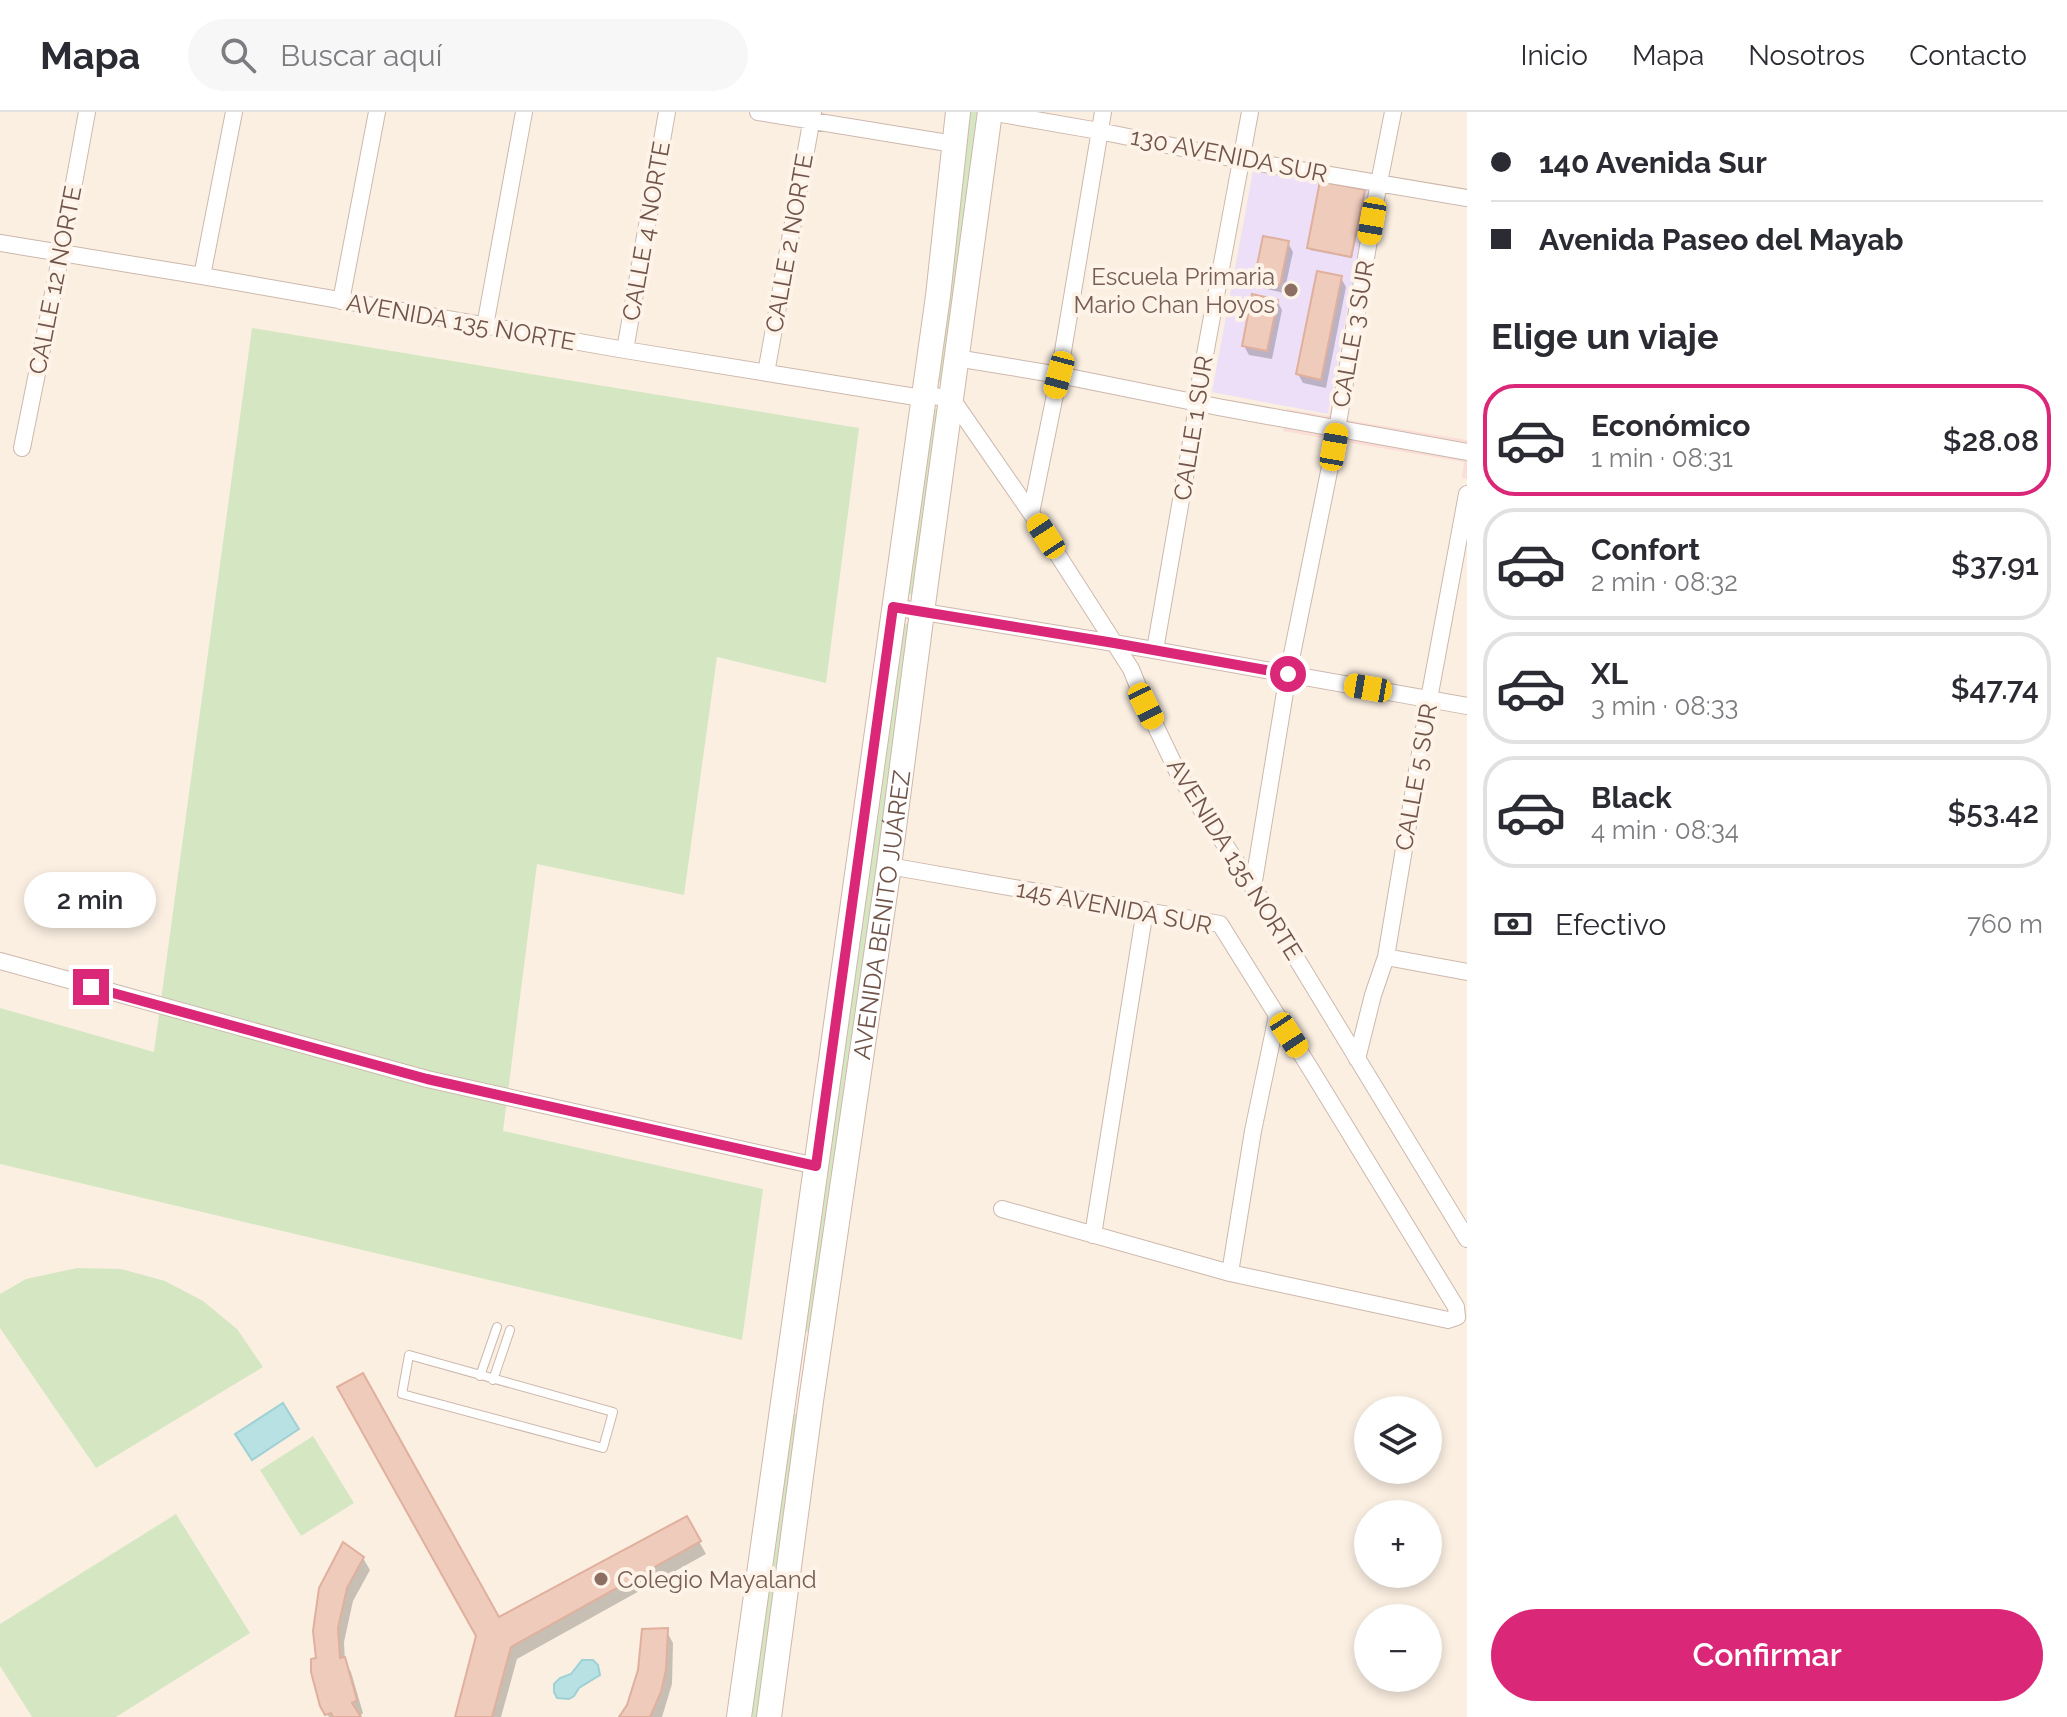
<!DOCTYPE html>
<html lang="es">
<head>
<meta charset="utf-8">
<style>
  :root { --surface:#fff; --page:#f7f7f7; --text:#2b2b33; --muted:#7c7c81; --line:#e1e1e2; --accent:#db2777 }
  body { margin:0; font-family:Raleway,sans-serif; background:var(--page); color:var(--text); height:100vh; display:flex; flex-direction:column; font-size:30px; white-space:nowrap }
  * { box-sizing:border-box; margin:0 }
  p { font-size:26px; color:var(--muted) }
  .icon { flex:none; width:44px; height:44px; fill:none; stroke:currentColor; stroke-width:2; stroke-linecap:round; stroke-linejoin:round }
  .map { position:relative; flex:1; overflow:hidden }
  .side { display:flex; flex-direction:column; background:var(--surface); width:600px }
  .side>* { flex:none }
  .banner { display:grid; align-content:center; height:176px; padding:0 24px; background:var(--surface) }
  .controls { position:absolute; left:1354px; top:1284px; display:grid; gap:16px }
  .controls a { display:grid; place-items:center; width:88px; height:88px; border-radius:50%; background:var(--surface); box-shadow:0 4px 12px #0003; font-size:40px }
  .end { position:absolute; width:36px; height:36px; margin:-18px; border:10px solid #db2777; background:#fff; box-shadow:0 0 0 4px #fff }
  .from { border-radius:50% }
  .bubble { position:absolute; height:56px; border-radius:28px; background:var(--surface); box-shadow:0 4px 12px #0003; font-size:26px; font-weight:600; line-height:56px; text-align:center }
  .car { position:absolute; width:24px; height:48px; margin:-24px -12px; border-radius:10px; box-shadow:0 0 6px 2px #0007; background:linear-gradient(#f5c518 24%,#345 0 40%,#f5c518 0 76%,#345 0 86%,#f5c518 0) }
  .banner b { display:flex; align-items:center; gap:28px; height:76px; font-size:30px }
  .banner b+b { border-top:2px solid var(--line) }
  .banner i { width:20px; height:20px; background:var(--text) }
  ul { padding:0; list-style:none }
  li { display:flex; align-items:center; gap:24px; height:112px; margin:0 16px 12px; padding:0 8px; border:4px solid var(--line); border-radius:32px }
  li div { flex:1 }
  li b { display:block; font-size:30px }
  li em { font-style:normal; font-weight:600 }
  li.active { border-color:var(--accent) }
  li>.icon { width:72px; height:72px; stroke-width:1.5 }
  h2 { padding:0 24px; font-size:36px; line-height:96px }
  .pay { display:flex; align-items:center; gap:20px; height:88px; padding:0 24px; font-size:30px }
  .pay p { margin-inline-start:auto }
  .primary-button { display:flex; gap:16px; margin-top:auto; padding:16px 24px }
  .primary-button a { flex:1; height:92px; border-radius:48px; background:var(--accent); color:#fff; font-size:32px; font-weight:600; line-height:92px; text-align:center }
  header { display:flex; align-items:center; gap:48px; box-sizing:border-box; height:112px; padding:0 40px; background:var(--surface); border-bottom:2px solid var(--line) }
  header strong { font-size:38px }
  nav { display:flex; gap:44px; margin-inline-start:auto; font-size:28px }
  .search { width:560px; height:72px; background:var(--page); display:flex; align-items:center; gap:20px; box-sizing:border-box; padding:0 28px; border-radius:44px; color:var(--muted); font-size:30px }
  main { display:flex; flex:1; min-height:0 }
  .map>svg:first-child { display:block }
</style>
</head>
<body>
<header>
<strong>Mapa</strong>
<div class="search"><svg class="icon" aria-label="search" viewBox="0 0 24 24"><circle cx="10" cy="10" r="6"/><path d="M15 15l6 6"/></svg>Buscar aquí</div>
<nav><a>Inicio</a><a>Mapa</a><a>Nosotros</a><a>Contacto</a></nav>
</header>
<main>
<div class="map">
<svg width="1467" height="1605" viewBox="0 0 1467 1605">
  <rect width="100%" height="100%" fill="#fbefe2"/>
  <path fill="#fbded7" d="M1332,291L1349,294L1347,308L1467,328V367L1462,366L1464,350L1345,330L1341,347L1321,343L1323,326L1283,319L1287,297L1329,304Z"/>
  <path fill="#ecdff7" d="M1254,54L1370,76L1328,302L1212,280Z"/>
  <path fill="#d5e7c2" d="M967,0H982L947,267L941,270L934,268Z
    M252,216L859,316L826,571L717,545L684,783L537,752L503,1019L763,1077L742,1228L0,1052V896L154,940Z
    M932,297H940L914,483L908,482Z
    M907,511L911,513L813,1217L805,1221L803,1215L903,515Z
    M77,1156L121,1157L165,1169L203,1189L237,1217L263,1255L96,1356L0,1216V1182L26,1167Z
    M795,1302L798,1303L758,1605H749L791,1305Z
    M313,1324L354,1391L301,1424L260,1358Z
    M176,1402L250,1521L116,1605H32L0,1554V1512Z"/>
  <path fill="#b8e1e3" stroke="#9fd1d4" stroke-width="2" d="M283,1291L299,1317L252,1348L235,1322Z
    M582,1548H593L598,1553L600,1563L579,1576L574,1584L569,1587L557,1586L554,1580V1572L560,1566L571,1562Z"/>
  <path fill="#0003" d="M1364,80L1365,82L1352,146L1310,138L1309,136Z
    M1288,131L1293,140L1284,181L1262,176L1257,167Z
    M1341,166L1346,175L1326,276L1303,271L1298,262Z
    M1277,189L1282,198L1272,247L1249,243L1244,234Z
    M686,1406L706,1442L517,1547L501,1605H457L499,1507Z
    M363,1446L370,1458L353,1489L344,1530L345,1550L351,1560L363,1601L359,1605H329L322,1593L315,1519Z
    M666,1518L673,1531L672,1572L662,1605H621Z"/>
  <path fill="#efcbbc" stroke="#e0b09d" stroke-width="2" d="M1320,69L1365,78L1351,145L1307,136Z
    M1263,124L1289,129L1280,173L1254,168Z
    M1317,159L1342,164L1321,268L1296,262Z
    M1252,182L1278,188L1267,239L1242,234Z
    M363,1261L499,1505L687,1404L701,1429L511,1535L492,1605H455L476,1524L337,1275Z
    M343,1430L364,1445L347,1476L338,1516L340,1546L345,1545L357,1588L352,1591L361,1605H333L331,1601L325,1603L320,1594L311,1560V1547L316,1546L313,1519L319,1476Z
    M668,1516L666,1558L661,1580L650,1605H619L627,1593L638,1558L642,1517Z"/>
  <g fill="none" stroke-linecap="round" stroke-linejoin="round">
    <defs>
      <path id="service" d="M409,1243L613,1300L603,1336L402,1282Z
        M480,1264L497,1215
        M493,1268L510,1218"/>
      <path id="minor" d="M758,0L954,32
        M990,0L1099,19L1241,48L1467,86
        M0,131L202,164L625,238L922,286L934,284L952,287L1031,401L1131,557L1146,594L1180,665L1253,775L1467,1127
        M202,164L234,0
        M341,189L377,0
        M485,214L524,0
        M625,238L667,0
        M956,246L1059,263L1218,295L1467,340
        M766,261L813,0
        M22,336L61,142L87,0
        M1031,401L1059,263L1103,0
        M893,495L1114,531L1467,594
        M1155,538L1195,307L1199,275L1250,0
        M889,754L1220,812L1313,961L1456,1195L1457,1205L1448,1208L1230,1161L1002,1097
        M1253,775L1288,562L1334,335L1377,81L1393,0
        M1386,845L1467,860
        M0,849L427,967L816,1054
        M1357,947L1373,883L1386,845L1429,587L1467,382
        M1093,1123L1145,798
        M1230,1161L1253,1019L1277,904"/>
      <g id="secondary">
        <path d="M739,1605L938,184L958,0"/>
        <path id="s1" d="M769,1605L811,1289L889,754L922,500L990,0"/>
      </g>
    </defs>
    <use href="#service" stroke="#cdb8ad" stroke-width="10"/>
    <use href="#minor" stroke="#cdb8ad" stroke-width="18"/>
    <use href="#secondary" stroke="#d0b7aa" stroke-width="26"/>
    <use href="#service" stroke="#fff" stroke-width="8"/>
    <use href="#minor" stroke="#fff" stroke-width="16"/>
    <use href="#secondary" stroke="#fff" stroke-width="24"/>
  </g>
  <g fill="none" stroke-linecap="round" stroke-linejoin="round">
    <path stroke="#db2777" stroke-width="10" d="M91,875L427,967L816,1054L893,495L1114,531L1288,562"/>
  </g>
  <g fill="#8d6e63" stroke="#fef3e8" stroke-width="3">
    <circle cx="1291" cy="178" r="8"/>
    <circle cx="601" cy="1467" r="8"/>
  </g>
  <g text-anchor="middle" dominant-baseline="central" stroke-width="8" stroke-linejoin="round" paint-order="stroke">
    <g font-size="24" fill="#71544a" stroke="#fef3e8">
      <text transform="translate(1229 43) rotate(11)">130 AVENIDA SUR</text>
      <text transform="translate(646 119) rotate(-80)">CALLE 4 NORTE</text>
      <text transform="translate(789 131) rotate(-80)">CALLE 2 NORTE</text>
      <text transform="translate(55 168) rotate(-79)">CALLE 12 NORTE</text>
      <text transform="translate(461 210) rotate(10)">AVENIDA 135 NORTE</text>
      <text transform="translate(1353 222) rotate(-80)">CALLE 3 SUR</text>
      <text transform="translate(1193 316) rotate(-81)">CALLE 1 SUR</text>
      <text transform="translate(1416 665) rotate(-80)">CALLE 5 SUR</text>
      <text transform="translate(1235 747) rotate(58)">AVENIDA 135 NORTE</text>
      <text transform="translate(1114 795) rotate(11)">145 AVENIDA SUR</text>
      <text stroke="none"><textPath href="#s1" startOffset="810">AVENIDA BENITO JUÁREZ</textPath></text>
    </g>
    <g font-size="24" fill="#785e54" stroke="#fef3e8" text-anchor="end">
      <text x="1275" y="164">Escuela Primaria<tspan x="1275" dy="28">Mario Chan Hoyos</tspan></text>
      <text x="617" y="1467" text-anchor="start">Colegio Mayaland</text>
    </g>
  </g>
</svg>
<div class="controls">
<a><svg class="icon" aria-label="layers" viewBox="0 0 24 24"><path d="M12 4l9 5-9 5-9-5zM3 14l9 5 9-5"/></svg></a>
<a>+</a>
<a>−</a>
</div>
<i class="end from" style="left:1288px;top:562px"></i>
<i class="end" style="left:91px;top:875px"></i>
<div class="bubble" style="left:24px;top:760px;width:132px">2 min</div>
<i class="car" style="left:1372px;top:109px;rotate:190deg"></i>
<i class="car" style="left:1059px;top:263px;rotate:195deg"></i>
<i class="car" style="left:1334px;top:335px;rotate:10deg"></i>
<i class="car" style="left:1046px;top:424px;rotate:327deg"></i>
<i class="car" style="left:1368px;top:576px;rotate:280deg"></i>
<i class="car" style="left:1146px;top:594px;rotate:154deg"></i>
<i class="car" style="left:1289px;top:923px;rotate:147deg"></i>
</div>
<section class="side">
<div class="banner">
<b><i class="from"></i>140 Avenida Sur</b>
<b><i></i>Avenida Paseo del Mayab</b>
</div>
<h2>Elige un viaje</h2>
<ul>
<li class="active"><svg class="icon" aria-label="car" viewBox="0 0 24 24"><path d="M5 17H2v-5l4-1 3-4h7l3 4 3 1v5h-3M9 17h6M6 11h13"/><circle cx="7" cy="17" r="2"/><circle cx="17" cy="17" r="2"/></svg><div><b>Económico</b><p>1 min · 08:31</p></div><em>$28.08</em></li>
<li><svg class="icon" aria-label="car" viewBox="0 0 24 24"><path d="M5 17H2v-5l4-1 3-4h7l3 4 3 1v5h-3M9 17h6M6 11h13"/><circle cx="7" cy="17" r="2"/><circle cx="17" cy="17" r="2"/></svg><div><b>Confort</b><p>2 min · 08:32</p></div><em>$37.91</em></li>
<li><svg class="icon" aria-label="car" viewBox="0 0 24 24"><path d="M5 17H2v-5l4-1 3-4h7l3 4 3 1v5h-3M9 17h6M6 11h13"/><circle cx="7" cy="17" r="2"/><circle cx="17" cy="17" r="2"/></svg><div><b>XL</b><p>3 min · 08:33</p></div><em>$47.74</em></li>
<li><svg class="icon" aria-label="car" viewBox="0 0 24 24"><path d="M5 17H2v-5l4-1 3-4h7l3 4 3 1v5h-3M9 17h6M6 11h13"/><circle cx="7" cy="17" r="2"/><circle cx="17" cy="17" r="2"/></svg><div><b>Black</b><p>4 min · 08:34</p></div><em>$53.42</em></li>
</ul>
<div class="pay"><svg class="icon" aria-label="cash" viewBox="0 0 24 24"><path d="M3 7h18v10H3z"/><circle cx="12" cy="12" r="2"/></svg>Efectivo<p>760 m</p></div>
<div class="primary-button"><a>Confirmar</a></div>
</section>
</main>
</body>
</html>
